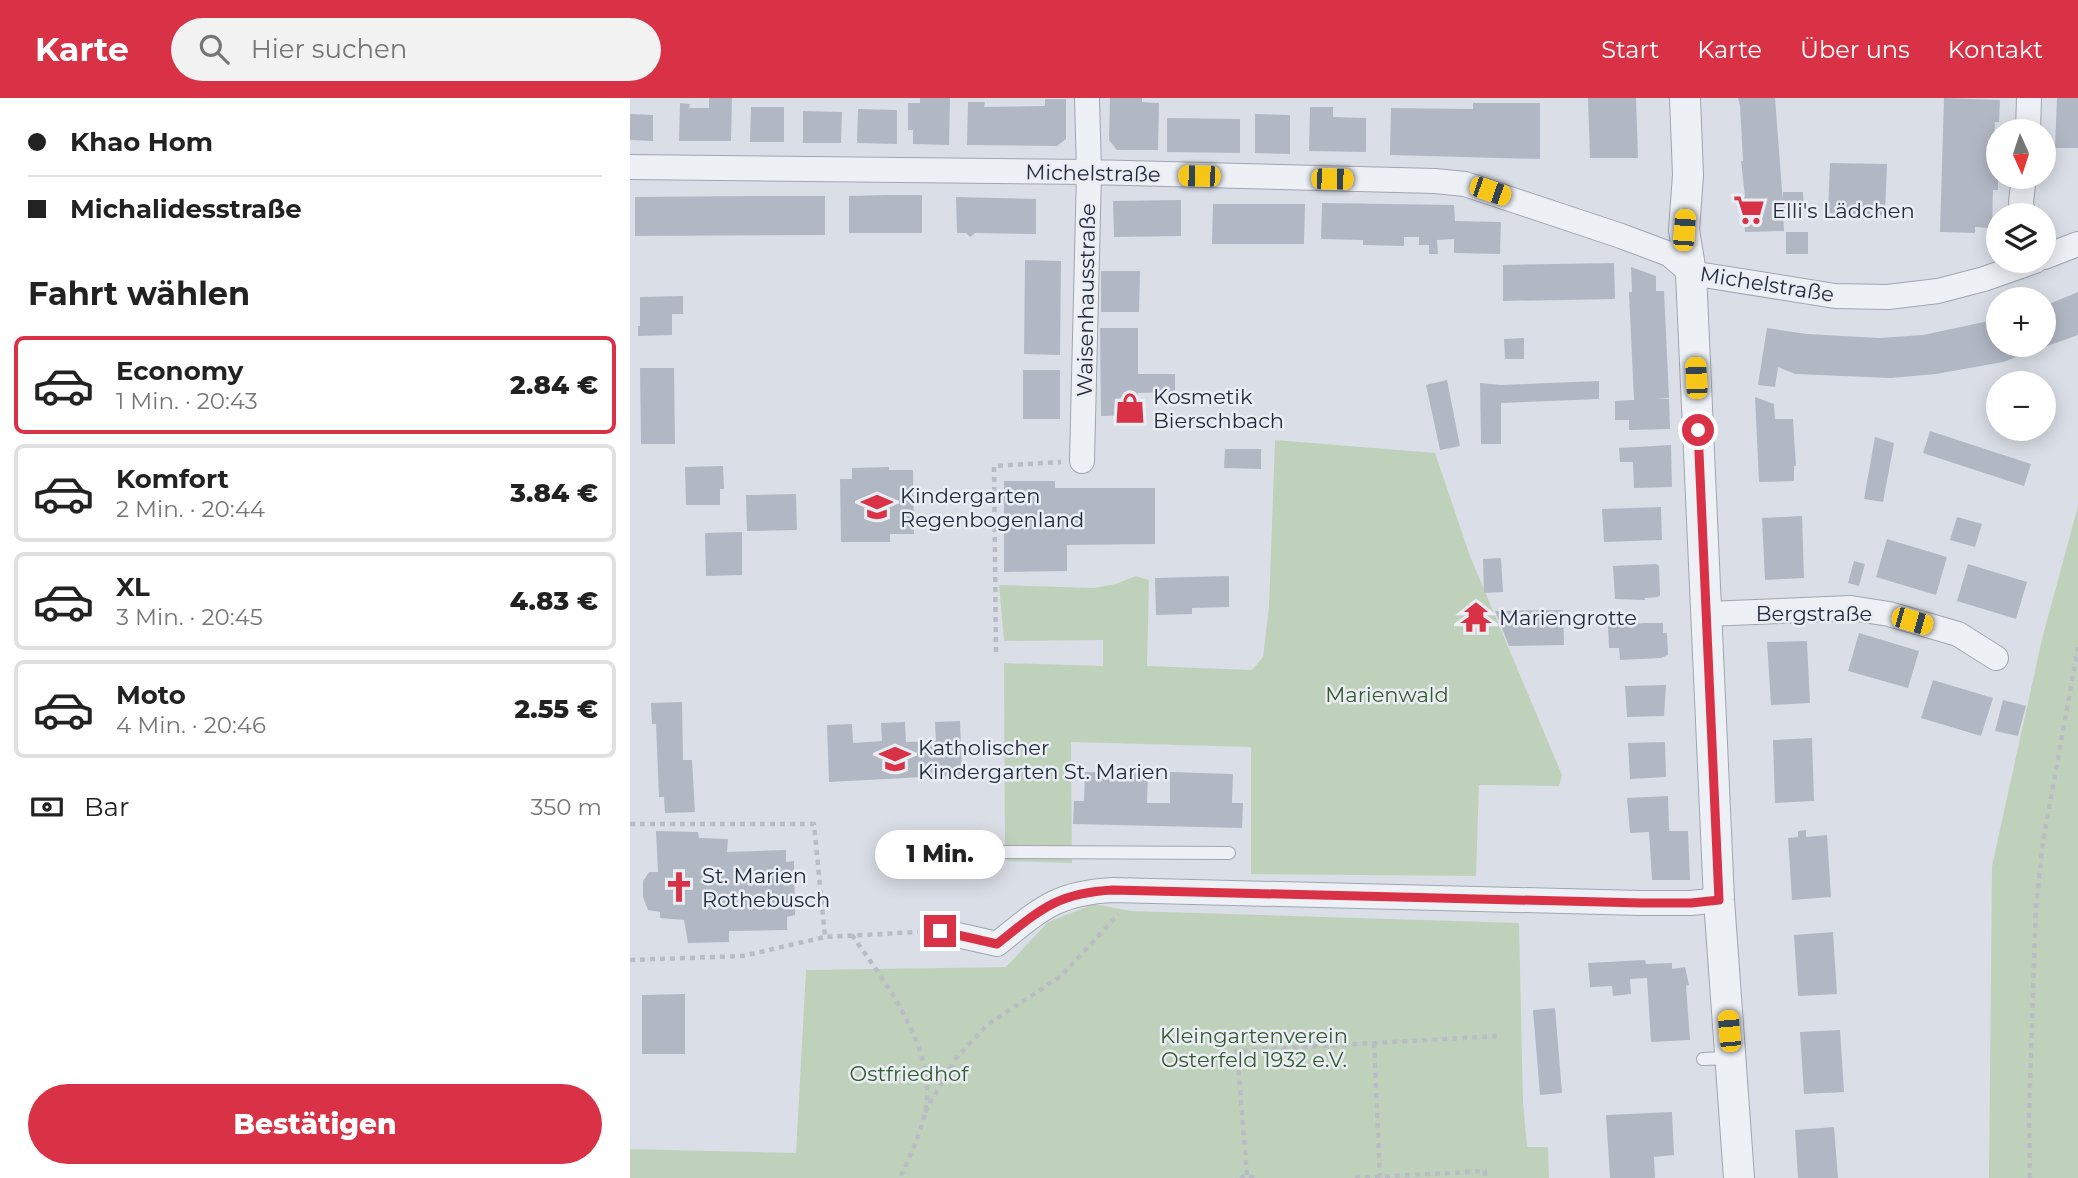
<!DOCTYPE html>
<html lang="de">
<head>
<meta charset="utf-8">
<style>
  :root { --surface:#fff; --page:#f2f2f2; --text:#222; --muted:#767676; --line:#e0e0e0; --accent:#d93246 }
  body { margin:0; font-family:Montserrat,sans-serif; background:var(--page); color:var(--text); height:100vh; display:flex; flex-direction:column; font-size:26px; white-space:nowrap }
  * { box-sizing:border-box; margin:0 }
  p { font-size:23px; color:var(--muted) }
  .icon { flex:none; width:38px; height:38px; fill:none; stroke:currentColor; stroke-width:2; stroke-linecap:round; stroke-linejoin:round }
  .map { position:relative; flex:1; overflow:hidden }
  .drawer { display:flex; flex-direction:column; background:var(--surface); width:630px }
  .drawer>* { flex:none }
  .hud { display:grid; align-content:center; height:154px; padding:0 28px; background:var(--surface) }
  .needle { width:46px; rotate:177deg }
  .controls { position:absolute; left:1356px; top:21px; display:grid; gap:14px }
  .controls a { display:grid; place-items:center; width:70px; height:70px; border-radius:50%; background:var(--surface); box-shadow:0 4px 18px #0003; font-size:35px }
  .end { position:absolute; width:32px; height:32px; margin:-16px; border:9px solid #d93246; background:#fff; box-shadow:0 0 0 4px #fff }
  .from { border-radius:50% }
  .bubble { position:absolute; height:49px; border-radius:24px; background:var(--surface); box-shadow:0 4px 18px #0003; font-size:23px; font-weight:800; line-height:49px; text-align:center }
  .car { position:absolute; width:21px; height:42px; margin:-21px -10px; border-radius:9px; box-shadow:0 0 5px 2px #0007; background:linear-gradient(#f5c518 24%,#345 0 40%,#f5c518 0 76%,#345 0 86%,#f5c518 0) }
  .hud b { display:flex; align-items:center; gap:24px; height:66px; font-size:26px }
  .hud b+b { border-top:2px solid var(--line) }
  .hud i { width:18px; height:18px; background:var(--text) }
  ul { padding:0; list-style:none }
  li { display:flex; align-items:center; gap:21px; height:98px; margin:0 14px 10px; padding:0 14px; border:4px solid var(--line); border-radius:10px }
  li div { flex:1 }
  li b { display:block; font-size:26px }
  li em { font-style:normal; font-weight:800 }
  li.active { border-color:var(--accent) }
  li>.icon { width:63px; height:63px; stroke-width:1.5 }
  h2 { padding:0 28px; font-size:32px; line-height:84px }
  .pay { display:flex; align-items:center; gap:18px; height:77px; padding:0 28px; font-size:26px }
  .pay p { margin-inline-start:auto }
  .action { display:flex; gap:14px; margin-top:auto; padding:14px 28px }
  .action a { flex:1; height:80px; border-radius:42px; background:var(--accent); color:#fff; font-size:28px; font-weight:800; line-height:80px; text-align:center }
  header { display:flex; align-items:center; gap:42px; box-sizing:border-box; height:98px; padding:0 35px; background:var(--accent); color:#fff }
  header strong { font-size:33px }
  nav { display:flex; gap:38px; margin-inline-start:auto; font-size:24px }
  .search { width:490px; height:63px; background:var(--page); display:flex; align-items:center; gap:18px; box-sizing:border-box; padding:0 24px; border-radius:38px; color:var(--muted); font-size:26px }
  main { display:flex; flex:1; min-height:0 }
  .map>svg:first-child { display:block }
</style>
</head>
<body>
<header>
<strong>Karte</strong>
<div class="search"><svg class="icon" aria-label="search" viewBox="0 0 24 24"><circle cx="10" cy="10" r="6"/><path d="M15 15l6 6"/></svg>Hier suchen</div>
<nav><a>Start</a><a>Karte</a><a>Über uns</a><a>Kontakt</a></nav>
</header>
<main>
<section class="drawer">
<div class="hud">
<b><i class="from"></i>Khao Hom</b>
<b><i></i>Michalidesstraße</b>
</div>
<h2>Fahrt wählen</h2>
<ul>
<li class="active"><svg class="icon" aria-label="car" viewBox="0 0 24 24"><path d="M5 17H2v-5l4-1 3-4h7l3 4 3 1v5h-3M9 17h6M6 11h13"/><circle cx="7" cy="17" r="2"/><circle cx="17" cy="17" r="2"/></svg><div><b>Economy</b><p>1 Min. · 20:43</p></div><em>2.84 €</em></li>
<li><svg class="icon" aria-label="car" viewBox="0 0 24 24"><path d="M5 17H2v-5l4-1 3-4h7l3 4 3 1v5h-3M9 17h6M6 11h13"/><circle cx="7" cy="17" r="2"/><circle cx="17" cy="17" r="2"/></svg><div><b>Komfort</b><p>2 Min. · 20:44</p></div><em>3.84 €</em></li>
<li><svg class="icon" aria-label="car" viewBox="0 0 24 24"><path d="M5 17H2v-5l4-1 3-4h7l3 4 3 1v5h-3M9 17h6M6 11h13"/><circle cx="7" cy="17" r="2"/><circle cx="17" cy="17" r="2"/></svg><div><b>XL</b><p>3 Min. · 20:45</p></div><em>4.83 €</em></li>
<li><svg class="icon" aria-label="car" viewBox="0 0 24 24"><path d="M5 17H2v-5l4-1 3-4h7l3 4 3 1v5h-3M9 17h6M6 11h13"/><circle cx="7" cy="17" r="2"/><circle cx="17" cy="17" r="2"/></svg><div><b>Moto</b><p>4 Min. · 20:46</p></div><em>2.55 €</em></li>
</ul>
<div class="pay"><svg class="icon" aria-label="cash" viewBox="0 0 24 24"><path d="M3 7h18v10H3z"/><circle cx="12" cy="12" r="2"/></svg>Bar<p>350 m</p></div>
<div class="action"><a>Bestätigen</a></div>
</section>
<div class="map">
<svg width="1448" height="1080" viewBox="0 0 1448 1080">
  <rect width="100%" height="100%" fill="#dadfe7"/>
  <path fill="#c0d1bb" d="M645,342L805,355L840,458L932,677L929,688L849,687L846,778L621,776V649L441,644L442,765L375,763L374,565L473,568V542L374,543L369,487L464,490L485,486L506,478L519,482L517,568L622,572L633,559L639,509Z
    M1448,408V1080H1359L1362,768L1412,541Z
    M464,806L501,813L889,825L893,1004L897,1049H918L919,1080H0V1051L166,1055L176,872L376,869L418,824Z"/>
  <path fill="#b1b8c4" d="M79,0H102L101,43H49L50,5L60,6L59,10H79Z
    M290,0H320L319,47L283,46V32H278V5H290Z
    M480,0H512V4L529,5L528,52H487L479,42Z
    M958,0H1006L1008,60H960Z
    M1108,0H1145L1153,105V94H1173L1174,113L1153,115L1154,133L1115,134L1113,99H1115L1111,63H1113L1110,8Z
    M1314,0L1370,2L1369,24H1365L1363,69H1368V92H1363L1362,130L1345,129V135L1310,134Z
    M1427,0H1448V50H1425Z
    M415,1H436V41L427,48L337,47L338,4H355L354,9L415,8Z
    M843,5H910V61L760,57L761,10L843,11Z
    M121,9H154V44H120Z
    M680,9H703V19L736,20V54L679,53Z
    M228,11L267,12V46L227,45Z
    M173,13L212,14L211,45H173Z
    M0,16L23,17V43L0,42Z
    M625,16L660,17V56L625,55Z
    M537,20L610,21V55L537,54Z
    M1200,65L1257,66L1255,117H1237V121L1216,120V116L1198,115Z
    M255,97H292V135H219V98Z
    M121,98H195V137L5,138V99Z
    M326,99L406,101V136L345,135L340,139L336,135H327Z
    M551,102V138L484,139L483,103Z
    M692,105L824,107L825,123L871,124L870,156L824,155V141L807,142L808,156H799V147H789V139H774V148L733,147V142L691,141Z
    M583,106H675L674,146H582Z
    M1156,134H1178V156H1156Z
    M395,162L431,163L430,257L394,256Z
    M984,165L985,201L873,203V167Z
    M1001,169L1026,178V193H1034L1039,300L1026,301H1039L1040,331L999,332V322H985V303L1004,302L999,194H1002Z
    M471,173H510L509,214H471Z
    M1448,194V237L1373,264L1306,276L1261,280L1165,276L1148,269L1145,289L1128,287L1137,230L1177,236L1249,240L1293,237L1368,221V247H1414V208Z
    M53,198V216H42V237L8,238V228H10V199Z
    M470,230H508V276H545V294L508,295V301H515V317L471,318Z
    M894,240V261H875L874,241Z
    M10,270H44L45,346H11Z
    M393,272H430V321H393Z
    M817,282L830,348L810,352L796,287Z
    M969,283V301L871,305V346H851L850,285L871,287Z
    M1125,299L1144,306L1145,321H1163L1166,368H1164V383L1129,384Z
    M1300,333L1401,366L1394,388L1293,355Z
    M1245,339L1264,345L1253,404L1234,401Z
    M1041,347L1042,389L1004,390L1003,364H990L989,350Z
    M595,351H631V371L594,370Z
    M93,368L94,391H90V407H56L55,369Z
    M259,369V372H283L284,436H260V444H211L210,381H222V370Z
    M374,383H425V390H525V446L437,447V473L374,474Z
    M166,396L167,432L117,433L116,397Z
    M1031,409L1032,442L974,444L972,411Z
    M1172,418L1174,480L1135,482L1132,420Z
    M1327,419L1352,426L1345,449L1320,442Z
    M112,434V477L76,478L75,435Z
    M1257,441L1317,459L1306,497L1246,479Z
    M871,460L873,494L854,495L853,461Z
    M1224,463L1235,466L1229,488L1218,485Z
    M1026,466L1029,468L1030,497L1028,499L1015,500V502L985,501L983,468Z
    M1338,466L1397,484L1386,521L1327,503Z
    M599,478V509L562,510V516L526,517L525,480Z
    M933,512L934,547L879,548L865,513Z
    M1014,525H1033V535H1037L1038,557L1031,560L990,562L989,550H979L978,528Z
    M1229,535L1289,553L1278,590L1218,573Z
    M1177,543L1180,605L1141,607L1137,544Z
    M1303,582L1363,600L1351,638L1291,620Z
    M1036,587L1034,618L997,619L995,588Z
    M1373,602L1396,608L1388,638L1365,633Z
    M52,604L53,662H62L65,714L35,715L34,699H29L26,626H22L21,605Z
    M330,623L332,677L199,684L197,627L222,626L223,645L252,643L251,625L275,624L276,644L306,643L305,624Z
    M1182,640L1184,703L1145,705L1143,642Z
    M1035,644L1036,679L1000,681L998,645Z
    M455,674L518,675L517,705H540V674L603,676L602,705H613L612,730L443,726L444,703H454Z
    M1038,698L1039,733H1058L1060,782H1022L1019,734L1000,735L997,700Z
    M1176,732V739L1197,737L1201,799L1162,802L1158,740L1168,739V733Z
    M26,733L68,734L69,740L98,741L97,754L156,752V764L164,763L165,817L157,819V832L99,833V844L58,845L54,822L30,820V814L18,812L13,799V783L19,774H28Z
    M1203,834L1207,896L1168,898L1164,837Z
    M1015,862L1016,866L1042,865V871L1055,869L1059,887L1056,888L1060,942L1021,944L1017,880L1000,881L1001,896L983,898L982,888L960,889L958,865Z
    M55,896V956H12V897Z
    M925,910L932,995L910,997L903,912Z
    M1210,932L1214,994L1174,996L1170,934Z
    M1042,1014L1044,1057L1024,1059L1025,1080H980L976,1017Z
    M1204,1029L1208,1080H1168L1165,1032Z"/>
  <g fill="none" stroke-linecap="round" stroke-linejoin="round">
    <defs>
      <path id="service" d="M367,754L599,755
        M1073,961L1100,960"/>
      <path id="minor" d="M1398,33L1399,0
        M0,69L459,74L805,83L835,86L991,138L1039,156L1061,175L1205,198L1258,199L1308,193L1354,181L1405,163
        M1393,117L1391,104L1394,79
        M1414,159L1448,146
        M452,363L459,74L457,0
        M1077,516L1221,510L1259,516L1328,536L1366,560
        M310,833L367,846C410,812 425,795 483,792L1011,805H1061L1089,802"/>
      <path id="tertiary" d="M1055,0L1058,77L1054,132L1061,175L1089,802L1109,1080"/>
    </defs>
    <use href="#service" stroke="#9fa6b1" stroke-width="14"/>
    <use href="#minor" stroke="#9fa6b1" stroke-width="26"/>
    <use href="#tertiary" stroke="#9fa6b1" stroke-width="32"/>
    <path stroke="#b8bdc5" stroke-width="4.5" stroke-dasharray="5 5" stroke-linecap="butt" d="M366,554L364,368L431,364
      M0,726H184L195,839L288,834
      M222,837C256,886 308,951 295,1015C290,1037 279,1060 270,1080
      M0,862L113,858L195,839
      M744,945L750,1079
      M295,1014L326,960L357,927L431,878L489,816
      M617,1077L607,953L867,938
      M610,1080L617,1077L625,1080
      M725,1080L855,1073V1080
      M1400,1080L1399,1015L1406,808L1413,744L1448,549"/>
    <use href="#service" stroke="#edf0f5" stroke-width="12"/>
    <use href="#minor" stroke="#edf0f5" stroke-width="24"/>
    <use href="#tertiary" stroke="#edf0f5" stroke-width="30"/>
  </g>
  <g fill="none" stroke-linecap="round" stroke-linejoin="round">
    <path stroke="#d93246" stroke-width="9" d="M310,833L367,846C410,812 426,795 483,792L1011,805H1061L1089,802L1068,332"/>
  </g>
  <defs>
    <symbol id="supermarket-bare" viewBox="-9 -9 18 18"><path d="M-6-5.5h2.5l.6 2H6L4.5 2H-2.5L-4.4-4H-6ZM-1.5 3.2a1.3 1.3 0 1 0 .1 0ZM3 3.2a1.3 1.3 0 1 0 .1 0Z" fill="#d93246" stroke="#eaeef4" stroke-width="2.5" paint-order="stroke"/></symbol>
    <symbol id="shop-bare" viewBox="-9 -9 18 18"><path d="M-5-2.5h2.3a2.7 3.5 0 0 1 5.4 0H5L5.5 6h-11ZM-1.5-2.5h3a1.5 2.3 0 0 0-3 0Z" fill="#d93246" stroke="#eaeef4" stroke-width="2.5" paint-order="stroke"/></symbol>
    <symbol id="school-bare" viewBox="-9 -9 18 18"><path d="M0-5L7-2L0 1L-7-2ZM-4 1L0 2.5L4 1V4Q0 6-4 4Z" fill="#d93246" stroke="#eaeef4" stroke-width="2.5" paint-order="stroke"/></symbol>
    <symbol id="temple-bare" viewBox="-9 -9 18 18"><path d="M0-6L5-2H3V0L6.5 2.5H4V6H1.5V3h-3V6H-4V2.5H-6.5L-3 0V-2H-5Z" fill="#d93246" stroke="#eaeef4" stroke-width="2.5" paint-order="stroke"/></symbol>
    <symbol id="church-bare" viewBox="-9 -9 18 18"><path d="M-1.2-6h2.4v3.5h3.3v2.4h-3.3V6h-2.4V-.1h-3.3v-2.4h3.3Z" fill="#d93246" stroke="#eaeef4" stroke-width="2.5" paint-order="stroke"/></symbol>
  </defs>
  <g fill-rule="evenodd">
    <use href="#supermarket-bare" x="1097" y="90" width="44" height="44"/>
    <use href="#shop-bare" x="478" y="288" width="44" height="44"/>
    <use href="#school-bare" x="225" y="387" width="44" height="44"/>
    <use href="#temple-bare" x="824" y="497" width="44" height="44"/>
    <use href="#school-bare" x="243" y="639" width="44" height="44"/>
    <use href="#church-bare" x="27" y="767" width="44" height="44"/>
  </g>
  <g text-anchor="middle" dominant-baseline="central" stroke-width="5" stroke-linejoin="round" paint-order="stroke">
    <g font-size="21" fill="#232c3e" stroke="#eaeef4">
      <text transform="translate(463 75) rotate(1)">Michelstraße</text>
      <text transform="translate(1137 186) rotate(9)">Michelstraße</text>
      <text transform="translate(456 202) rotate(-89)">Waisenhausstraße</text>
      <text x="1184" y="515">Bergstraße</text>
    </g>
    <g font-size="21" fill="#232c3e" stroke="#eaeef4" text-anchor="start">
      <text x="1142" y="112">Elli's Lädchen</text>
      <text x="523" y="298">Kosmetik<tspan x="523" dy="24">Bierschbach</tspan></text>
      <text x="270" y="397">Kindergarten<tspan x="270" dy="24">Regenbogenland</tspan></text>
      <text x="869" y="519">Mariengrotte</text>
      <text x="288" y="649">Katholischer<tspan x="288" dy="24">Kindergarten St. Marien</tspan></text>
      <text x="72" y="777">St. Marien<tspan x="72" dy="24">Rothebusch</tspan></text>
    </g>
    <g font-size="21" fill="#365a30" stroke="#eaeef4">
      <text x="757" y="596">Marienwald</text>
      <text x="624" y="937">Kleingartenverein<tspan x="624" dy="24">Osterfeld 1932 e.V.</tspan></text>
      <text x="279" y="975">Ostfriedhof</text>
    </g>
  </g>
</svg>
<div class="controls">
<a><svg class="needle" viewBox="-14 -14 28 28"><path d="M0-13l5 13h-10z" fill="#e53935"/><path d="M0 13l5-13h-10z" fill="#767676"/></svg></a>
<a><svg class="icon" aria-label="layers" viewBox="0 0 24 24"><path d="M12 4l9 5-9 5-9-5zM3 14l9 5 9-5"/></svg></a>
<a>+</a>
<a>−</a>
</div>
<i class="end from" style="left:1068px;top:332px"></i>
<i class="end" style="left:310px;top:833px"></i>
<div class="bubble" style="left:245px;top:732px;width:130px">1 Min.</div>
<i class="car" style="left:569px;top:78px;rotate:271deg"></i>
<i class="car" style="left:702px;top:81px;rotate:91deg"></i>
<i class="car" style="left:860px;top:93px;rotate:109deg"></i>
<i class="car" style="left:1054px;top:132px;rotate:4deg"></i>
<i class="car" style="left:1066px;top:280px;rotate:357deg"></i>
<i class="car" style="left:1282px;top:523px;rotate:106deg"></i>
<i class="car" style="left:1099px;top:933px;rotate:355deg"></i>
</div>
</main>
</body>
</html>
